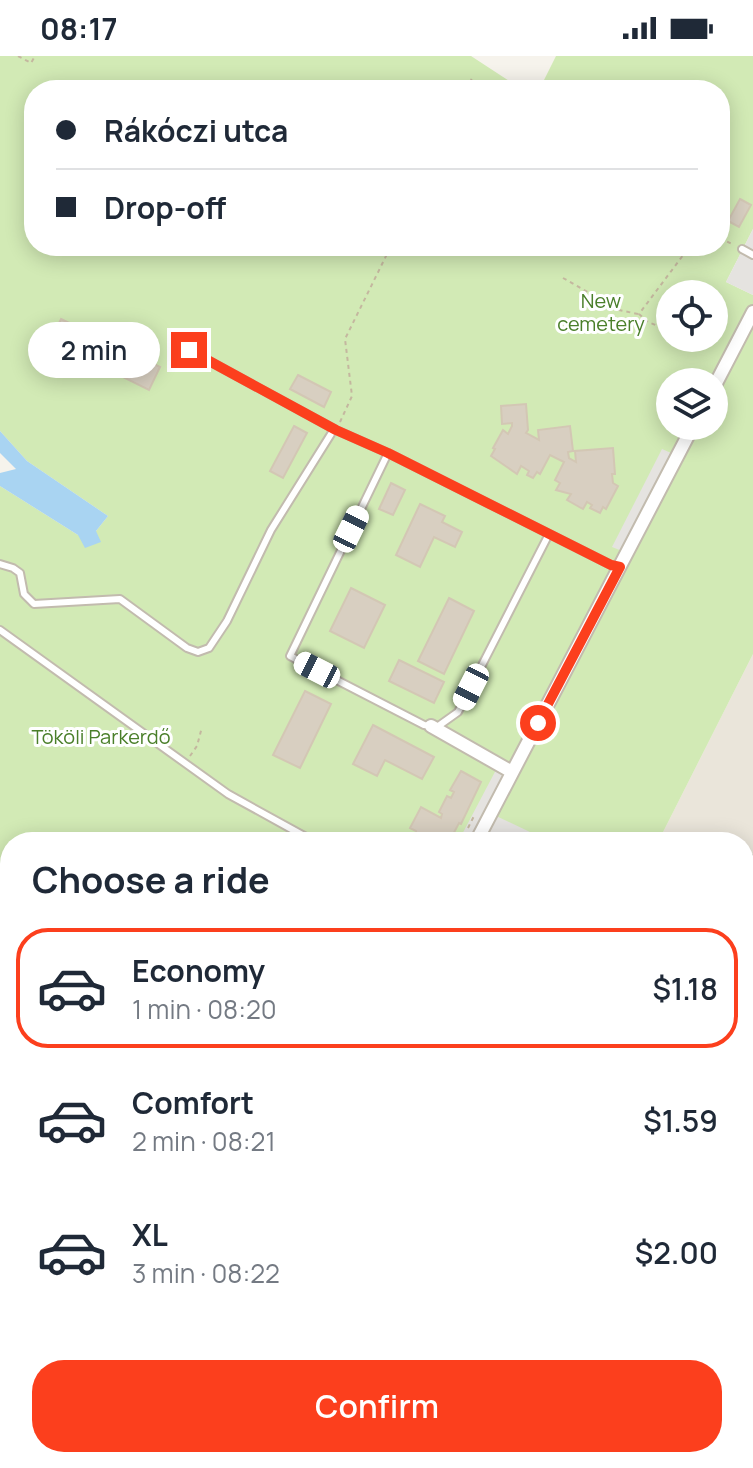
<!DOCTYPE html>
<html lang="en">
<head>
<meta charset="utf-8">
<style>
  :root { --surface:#fff; --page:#f6f6f7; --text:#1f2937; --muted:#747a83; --line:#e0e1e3; --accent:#fc3f1d }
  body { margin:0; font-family:Manrope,sans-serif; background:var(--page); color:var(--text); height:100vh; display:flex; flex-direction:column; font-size:30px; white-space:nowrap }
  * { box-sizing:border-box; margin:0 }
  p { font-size:26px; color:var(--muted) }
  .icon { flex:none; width:44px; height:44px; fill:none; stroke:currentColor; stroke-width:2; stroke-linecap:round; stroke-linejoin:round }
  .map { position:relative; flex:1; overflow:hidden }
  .drawer { position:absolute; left:0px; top:776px; width:754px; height:636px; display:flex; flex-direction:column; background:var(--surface); border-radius:32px 32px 0 0; box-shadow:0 4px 20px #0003 }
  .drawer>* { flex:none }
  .banner { position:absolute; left:24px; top:24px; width:706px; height:176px; border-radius:32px; box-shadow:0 4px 20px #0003; display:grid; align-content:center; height:176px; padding:0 32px; background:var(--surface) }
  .tools { position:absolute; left:656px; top:224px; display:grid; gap:16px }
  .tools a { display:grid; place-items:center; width:72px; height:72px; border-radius:50%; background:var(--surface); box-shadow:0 4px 20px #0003; font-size:40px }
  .end { position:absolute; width:36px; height:36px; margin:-18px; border:10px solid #fc3f1d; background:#fff; box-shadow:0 0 0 4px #fff }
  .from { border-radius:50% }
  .bubble { position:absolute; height:56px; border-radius:28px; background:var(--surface); box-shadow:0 4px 20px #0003; font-size:26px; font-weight:600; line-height:56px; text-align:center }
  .car { position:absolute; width:24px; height:48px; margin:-24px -12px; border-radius:10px; box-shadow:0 0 6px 2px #0007; background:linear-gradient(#fff 24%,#345 0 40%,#fff 0 76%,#345 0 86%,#fff 0) }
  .banner b { display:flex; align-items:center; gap:28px; height:76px; font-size:30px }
  .banner b+b { border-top:2px solid var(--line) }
  .banner i { width:20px; height:20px; background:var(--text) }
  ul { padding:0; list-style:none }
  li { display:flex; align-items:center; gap:24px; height:120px; margin:0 16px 12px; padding:0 16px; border:4px solid transparent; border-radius:32px }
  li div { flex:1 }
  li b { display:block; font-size:30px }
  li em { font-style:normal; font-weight:600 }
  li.current { border-color:var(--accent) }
  li>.icon { width:72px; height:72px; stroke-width:1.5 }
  h2 { padding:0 32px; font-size:36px; line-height:96px }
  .cta { display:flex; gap:16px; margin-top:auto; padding:16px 32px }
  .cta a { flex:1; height:92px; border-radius:32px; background:var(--accent); color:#fff; font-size:32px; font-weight:600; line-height:92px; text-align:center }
  .status { display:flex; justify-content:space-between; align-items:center; height:56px; padding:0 40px; background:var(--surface); direction:ltr }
  .status svg { height:22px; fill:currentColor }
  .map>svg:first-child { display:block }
</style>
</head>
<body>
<div class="status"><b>08:17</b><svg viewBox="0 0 49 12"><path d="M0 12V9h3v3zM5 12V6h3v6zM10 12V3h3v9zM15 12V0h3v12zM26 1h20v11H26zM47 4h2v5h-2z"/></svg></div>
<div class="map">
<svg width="753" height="1412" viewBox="0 0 753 1412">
  <rect width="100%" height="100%" fill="#f6f3ec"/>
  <path fill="#eae5da" d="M753,598V1412H351L355,1402H744V786H658Z"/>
  <path fill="#d2eab5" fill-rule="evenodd" d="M0,0H471L523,34H34V190H720V34H539L556,0H753V173L726,226L753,239V598L658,786H527L530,776L481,786H10V1402H355L351,1412H0V430L78,479L96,475L108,460L27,405L0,375ZM670,238H714V282H670ZM670,326H714V370H670Z"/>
  <path fill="#e5e3e0" d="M753,173V239L726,226Z
    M662,393L678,400L627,497L612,491Z
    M497,712L507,716L471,786H458Z
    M494,759L530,776L527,786H481Z"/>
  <path fill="#a9d4f2" d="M0,375L27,405L108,460L96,475L101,486L85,492L78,479L0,430V417L16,413L0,397Z"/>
  <path fill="#d8cfc1" stroke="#d3c7b4" stroke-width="2" d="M740,143L751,149L739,171L728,165Z
    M61,263L104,284L107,277L124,285L121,292L160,311L149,334L87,303L83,310L75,307L79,300L50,286Z
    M298,319L331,336L324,351L290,333Z
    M526,348L528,374L526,377L539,384L538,374L570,370L573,395L568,396L569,402L576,406L575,395L613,392L615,418H612L613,427L618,430L606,453L603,451L600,457L590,452L592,449L587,446L583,453L567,444L571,438L556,434L560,427L555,424L564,406L550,399L540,418L537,416L533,422L527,419L529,415L521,410L517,418L491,400L495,393L493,392L503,374L508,378L512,370V367L502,368L501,350Z
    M294,370L307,377L283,422L270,415Z
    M391,427L405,434L393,459L379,453Z
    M420,448L445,460L442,466L462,476L455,491L434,481L420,511L396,499Z
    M351,532L385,549L364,592L330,575Z
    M449,542L474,555L444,618L418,605Z
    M399,604L444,626L434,647L389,625Z
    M305,635L331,648L300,712L273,699Z
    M373,669L434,701L422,723L385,704L377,720L353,708Z
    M461,715L481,726L461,768L459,767L449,786H414L416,775L410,772L421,751L441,762L442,758L439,756L447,740L451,742L454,736L450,734Z"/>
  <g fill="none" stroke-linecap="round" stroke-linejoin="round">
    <defs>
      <path id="lane" d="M742,193L753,199
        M189,294L336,374L388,397L611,509L620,511
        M388,397L290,600L424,669L437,671L458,656L549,478
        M0,508L13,512L20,517L24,538L34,548L120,543L187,592L198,596L209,592L227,565L271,474L331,378
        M0,574L228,738L315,786"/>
      <path id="street" d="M714,331L753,256
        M431,670L512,716
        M476,786L693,370
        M744,825L753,806
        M744,831L753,836
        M744,986L753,990
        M744,1145L753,1149
        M744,1305L753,1309
        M744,1377L753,1359
        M445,1412L450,1402
        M588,1412L593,1402
        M726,1412L731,1402"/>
    </defs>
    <use href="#lane" stroke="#c2bbae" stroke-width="10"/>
    <use href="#street" stroke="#c2bbae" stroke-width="16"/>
    <path stroke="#c4b79f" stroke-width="2" stroke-dasharray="4 4" stroke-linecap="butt" d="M18,0L31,7L35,0
      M467,34L472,22
      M720,182L734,189
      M563,222L619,254L638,258
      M670,275L648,266L639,258L690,190
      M686,282L690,284
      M340,366L352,340L345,283L391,190
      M190,700L197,690L202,671
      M468,772L475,758
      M0,971L10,976
      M294,1402L312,1412
      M238,1412L243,1402"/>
    <use href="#lane" stroke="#fff" stroke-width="6"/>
    <use href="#street" stroke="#fff" stroke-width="12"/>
  </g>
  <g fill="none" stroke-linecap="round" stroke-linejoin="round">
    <path stroke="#fc3f1d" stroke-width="10" d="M189,294L336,374L388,397L611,509L620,511L538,667"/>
  </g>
  <g text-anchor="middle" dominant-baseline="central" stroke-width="6" stroke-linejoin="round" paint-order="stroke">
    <g font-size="20" fill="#4a7f2a" stroke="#fff">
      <text x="601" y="244">New<tspan x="601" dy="23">cemetery</tspan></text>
      <text x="101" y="680">Tököli Parkerdő</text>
    </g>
  </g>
</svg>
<div class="tools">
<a><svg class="icon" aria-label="locate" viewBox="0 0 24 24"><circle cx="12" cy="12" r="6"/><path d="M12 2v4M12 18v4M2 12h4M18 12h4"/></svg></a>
<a><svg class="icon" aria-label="layers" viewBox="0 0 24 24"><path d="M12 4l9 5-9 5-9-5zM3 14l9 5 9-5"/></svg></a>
</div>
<i class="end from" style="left:538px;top:667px"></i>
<i class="end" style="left:189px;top:294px"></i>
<div class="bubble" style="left:28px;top:266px;width:132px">2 min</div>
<i class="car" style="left:351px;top:473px;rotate:26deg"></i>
<i class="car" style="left:317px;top:614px;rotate:297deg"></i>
<i class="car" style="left:471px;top:631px;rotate:207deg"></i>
<div class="banner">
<b><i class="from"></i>Rákóczi utca</b>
<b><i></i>Drop-off</b>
</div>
<section class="drawer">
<h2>Choose a ride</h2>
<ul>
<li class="current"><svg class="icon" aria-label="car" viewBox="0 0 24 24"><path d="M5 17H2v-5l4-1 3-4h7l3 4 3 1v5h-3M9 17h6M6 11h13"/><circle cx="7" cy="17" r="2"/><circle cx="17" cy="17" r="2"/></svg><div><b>Economy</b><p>1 min · 08:20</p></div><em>$1.18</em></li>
<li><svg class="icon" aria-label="car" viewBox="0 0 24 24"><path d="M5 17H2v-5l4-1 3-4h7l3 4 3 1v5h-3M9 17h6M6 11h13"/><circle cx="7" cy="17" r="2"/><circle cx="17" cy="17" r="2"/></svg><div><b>Comfort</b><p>2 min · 08:21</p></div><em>$1.59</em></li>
<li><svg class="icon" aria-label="car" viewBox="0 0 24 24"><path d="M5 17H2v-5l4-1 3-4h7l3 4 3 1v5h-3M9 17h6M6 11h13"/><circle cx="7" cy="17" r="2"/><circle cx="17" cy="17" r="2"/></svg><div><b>XL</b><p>3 min · 08:22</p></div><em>$2.00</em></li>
</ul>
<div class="cta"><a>Confirm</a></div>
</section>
</div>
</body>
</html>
